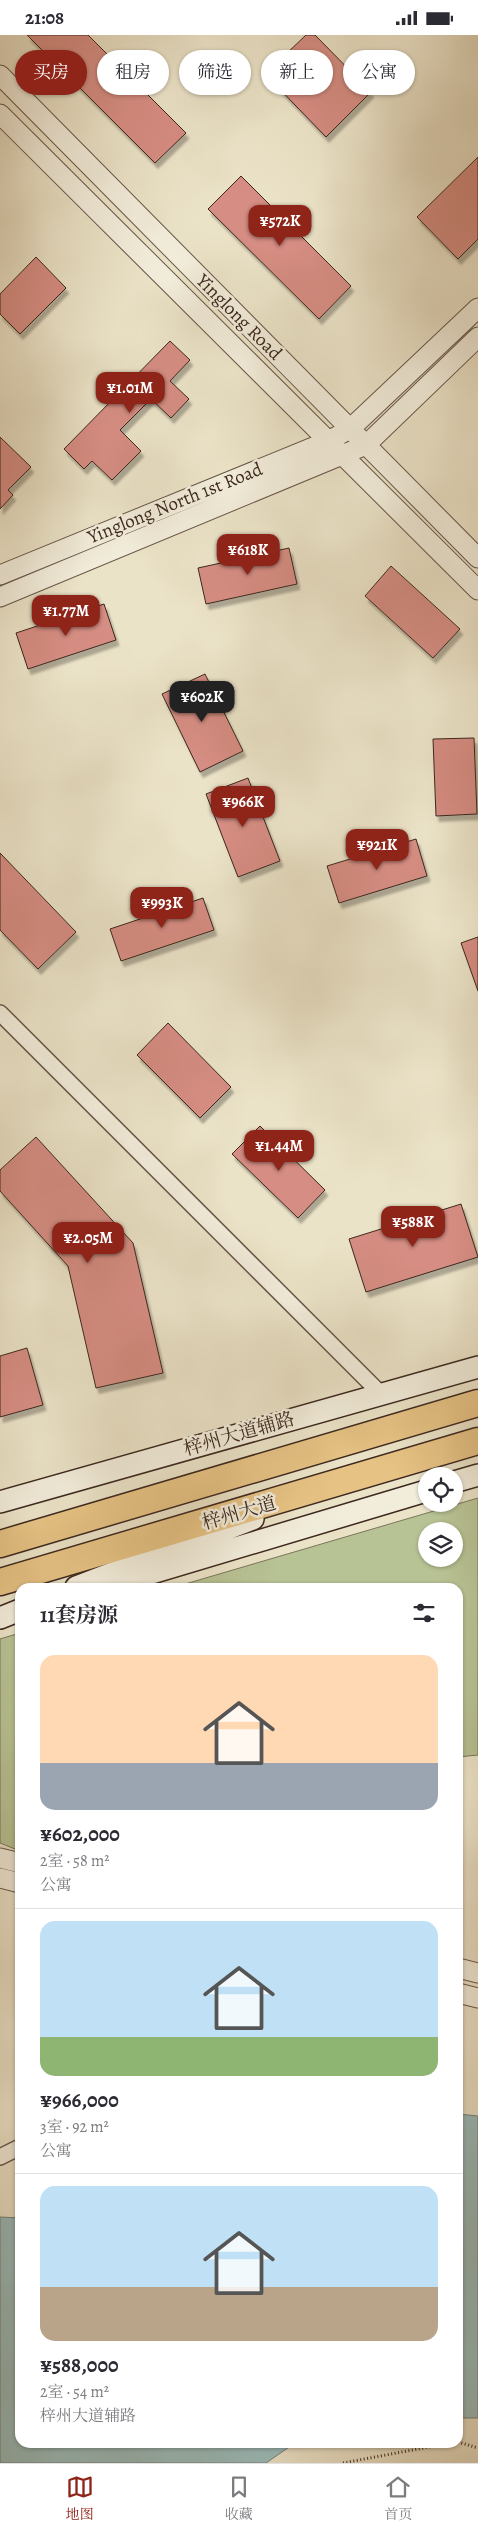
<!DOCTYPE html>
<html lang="zh">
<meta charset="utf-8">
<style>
:root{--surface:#fff;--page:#f2f2f3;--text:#2b2b33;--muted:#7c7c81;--line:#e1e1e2;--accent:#8f2418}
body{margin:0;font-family:Alegreya,"Noto Serif SC",serif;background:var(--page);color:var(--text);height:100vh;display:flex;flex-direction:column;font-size:19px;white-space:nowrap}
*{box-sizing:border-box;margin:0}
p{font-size:16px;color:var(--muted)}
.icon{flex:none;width:28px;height:28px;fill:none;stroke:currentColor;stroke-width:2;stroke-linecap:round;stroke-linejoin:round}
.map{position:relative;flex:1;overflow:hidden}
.drawer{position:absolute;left:15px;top:1548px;width:448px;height:865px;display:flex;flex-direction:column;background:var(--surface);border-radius:15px;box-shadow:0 1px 4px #0004}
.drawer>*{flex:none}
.top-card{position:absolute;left:15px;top:15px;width:449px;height:45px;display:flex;gap:10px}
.fabs{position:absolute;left:418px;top:1432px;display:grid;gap:10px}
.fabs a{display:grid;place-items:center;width:45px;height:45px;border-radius:50%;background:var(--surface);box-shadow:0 1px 4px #0004;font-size:25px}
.price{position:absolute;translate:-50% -42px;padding:0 11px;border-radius:10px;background:var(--accent);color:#fff;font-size:16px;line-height:32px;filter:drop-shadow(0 1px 2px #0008)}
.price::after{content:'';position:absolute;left:50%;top:30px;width:15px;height:11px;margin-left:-8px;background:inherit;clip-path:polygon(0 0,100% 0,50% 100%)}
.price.current{background:#222;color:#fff}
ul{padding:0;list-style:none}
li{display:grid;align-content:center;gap:10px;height:265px;padding:0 25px}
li+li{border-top:1px solid var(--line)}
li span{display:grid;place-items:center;height:155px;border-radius:15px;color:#555}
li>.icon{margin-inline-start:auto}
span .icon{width:90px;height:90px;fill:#fffc;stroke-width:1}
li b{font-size:21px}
h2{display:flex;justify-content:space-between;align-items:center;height:60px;padding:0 25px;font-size:21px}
.pill{padding:0 18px;border-radius:22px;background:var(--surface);box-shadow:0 1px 4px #0004;font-size:18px;line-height:45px}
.pill.current{background:var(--accent);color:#fff}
.status{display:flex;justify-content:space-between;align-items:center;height:35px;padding:0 25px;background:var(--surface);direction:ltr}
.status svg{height:14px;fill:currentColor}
.dock{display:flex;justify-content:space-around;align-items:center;height:70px;border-top:1px solid var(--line);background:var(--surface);font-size:14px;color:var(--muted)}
.dock a{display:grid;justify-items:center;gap:2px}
.dock .current{color:var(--accent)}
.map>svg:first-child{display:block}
.green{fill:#b8c395;stroke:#7a765a;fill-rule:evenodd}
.water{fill:#9abdbd;stroke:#74817e}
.building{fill:#d68d83;stroke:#3c281f;filter:url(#shadow)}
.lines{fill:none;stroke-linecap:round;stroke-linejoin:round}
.minor-casing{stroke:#685749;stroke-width:18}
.tertiary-casing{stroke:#685749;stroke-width:21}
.secondary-casing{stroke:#3c281f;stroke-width:24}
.trunk-casing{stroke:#3c281f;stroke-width:29}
.path{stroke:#3c281f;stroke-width:3;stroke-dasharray:1 2.5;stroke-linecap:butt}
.minor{stroke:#f2eddb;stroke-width:15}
.tertiary{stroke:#f2eddb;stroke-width:19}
.secondary{stroke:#f2eddb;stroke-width:21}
.trunk{stroke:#e6c284;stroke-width:26}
.labels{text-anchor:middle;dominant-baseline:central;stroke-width:5;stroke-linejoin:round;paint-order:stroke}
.street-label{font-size:19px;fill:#3c281f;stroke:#f2eddb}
</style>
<div class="status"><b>21:08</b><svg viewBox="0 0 49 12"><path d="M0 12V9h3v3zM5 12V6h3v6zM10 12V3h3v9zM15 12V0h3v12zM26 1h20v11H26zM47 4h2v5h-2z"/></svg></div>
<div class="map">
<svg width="478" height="2428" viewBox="0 0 478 2428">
<defs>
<filter id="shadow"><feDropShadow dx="3" dy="5.5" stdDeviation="1" flood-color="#0004"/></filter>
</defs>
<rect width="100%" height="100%" fill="#ebe3c8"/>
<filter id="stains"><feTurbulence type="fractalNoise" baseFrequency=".004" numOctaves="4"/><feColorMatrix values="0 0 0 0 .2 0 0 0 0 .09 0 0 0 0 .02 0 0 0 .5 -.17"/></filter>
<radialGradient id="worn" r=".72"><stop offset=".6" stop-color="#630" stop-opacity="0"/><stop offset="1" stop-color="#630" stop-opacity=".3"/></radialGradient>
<!-- green -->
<path class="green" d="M478,1463V1720L458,1722V1552H175ZM426,1496H454V1524H426Z
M20,1598V1816L0,1808V1604Z"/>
<!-- water -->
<path class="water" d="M458,2079L478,2081V2383H458Z
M0,2182L20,2183V2408H295L266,2428H0Z"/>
<!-- building -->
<path class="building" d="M27,0H88L186,98L155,128Z
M306,0H315L371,57L326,102L265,39Z
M478,122V204L458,224L417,182Z
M241,141L351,251L319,284L208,174Z
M36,222L66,253L20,299L0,279V259Z
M170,306L190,325L170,346L189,364L171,383L151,364L120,395L141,416L112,445L92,426L84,434L64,414Z
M0,402L31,432L8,455L13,460L0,474Z
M289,513L297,549L206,569L198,533Z
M391,531L460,594L433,623L365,561Z
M104,569L116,605L28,634L16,598Z
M205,639L243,716L200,737L162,659Z
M474,703L477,779L436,781L433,704Z
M248,743L280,826L238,842L206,759Z
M416,804L427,841L339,868L327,831Z
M0,818L76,897L38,934L0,895Z
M203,863L214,895L121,926L110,894Z
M478,902V956L461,908Z
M168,988L231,1052L200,1083L137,1020Z
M260,1091L325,1155L298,1183L232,1119Z
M36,1102L133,1208L163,1338L96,1353L68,1231L0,1156V1135Z
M461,1169L478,1222L366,1257L349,1204Z
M27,1313L43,1370L0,1382V1321Z"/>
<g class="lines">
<defs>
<path id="minor" d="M0,978L381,1359
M0,2122L20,2112"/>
<path id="tertiary" d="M0,40L478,523
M0,79L478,555
M0,540L328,406L350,394L478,273
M0,562L366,410L478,302
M0,1823L20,1828
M0,1843L20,1848
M458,1933L478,1938
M458,1958L478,1963"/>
<path id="secondary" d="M454,1447L478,1440
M0,1467L478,1332
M76,1552L253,1484
M105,1552L426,1456
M0,1583L20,1575"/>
<path id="trunk" d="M0,1509L478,1368
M0,1547L478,1406"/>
</defs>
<!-- minor casing -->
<use href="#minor" class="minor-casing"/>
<!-- tertiary casing -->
<use href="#tertiary" class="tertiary-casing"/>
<!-- secondary casing -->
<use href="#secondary" class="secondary-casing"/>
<!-- trunk casing -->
<use href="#trunk" class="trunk-casing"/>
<!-- path -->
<path class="path" d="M458,2407L478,2413
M343,2428L450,2408"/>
<!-- minor -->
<use href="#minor" class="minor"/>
<!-- tertiary -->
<use href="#tertiary" class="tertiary"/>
<!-- secondary -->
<use href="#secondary" class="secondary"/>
<!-- trunk -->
<use href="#trunk" class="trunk"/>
</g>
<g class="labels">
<!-- street labels -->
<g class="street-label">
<text transform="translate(239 282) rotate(45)">Yinglong Road</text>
<text transform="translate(175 468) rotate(-22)">Yinglong North 1st Road</text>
<text transform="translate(239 1399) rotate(-16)">梓州大道辅路</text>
<text transform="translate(239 1478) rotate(-16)">梓州大道</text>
</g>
</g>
<rect width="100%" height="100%" filter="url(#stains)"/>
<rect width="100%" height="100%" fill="url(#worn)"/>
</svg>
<div class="fabs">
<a><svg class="icon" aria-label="locate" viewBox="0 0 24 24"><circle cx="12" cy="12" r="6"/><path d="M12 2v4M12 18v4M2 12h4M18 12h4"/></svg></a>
<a><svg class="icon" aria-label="layers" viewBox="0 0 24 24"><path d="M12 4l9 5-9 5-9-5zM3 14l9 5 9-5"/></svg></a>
</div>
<b class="price" style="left:280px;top:212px">¥572K</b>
<b class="price" style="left:130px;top:379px">¥1.01M</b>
<b class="price" style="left:248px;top:541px">¥618K</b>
<b class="price" style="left:66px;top:602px">¥1.77M</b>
<b class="price current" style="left:202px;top:688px">¥602K</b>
<b class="price" style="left:243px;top:793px">¥966K</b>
<b class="price" style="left:377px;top:836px">¥921K</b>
<b class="price" style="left:162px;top:894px">¥993K</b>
<b class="price" style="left:279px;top:1137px">¥1.44M</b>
<b class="price" style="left:413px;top:1213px">¥588K</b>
<b class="price" style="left:88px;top:1229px">¥2.05M</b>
<div class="top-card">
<a class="pill current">买房</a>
<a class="pill">租房</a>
<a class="pill">筛选</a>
<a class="pill">新上</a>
<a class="pill">公寓</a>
</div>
<section class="drawer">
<h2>11套房源<svg class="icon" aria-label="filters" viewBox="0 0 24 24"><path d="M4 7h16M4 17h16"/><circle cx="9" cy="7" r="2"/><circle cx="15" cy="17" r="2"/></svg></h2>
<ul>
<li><span style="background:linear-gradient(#ffd9b3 70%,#9aa5b1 0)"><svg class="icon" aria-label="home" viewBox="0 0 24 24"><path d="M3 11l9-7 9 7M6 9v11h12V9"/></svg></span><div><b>¥602,000</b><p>2室 · 58 m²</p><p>公寓</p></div></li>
<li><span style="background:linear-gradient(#bfe0f5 75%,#8fb573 0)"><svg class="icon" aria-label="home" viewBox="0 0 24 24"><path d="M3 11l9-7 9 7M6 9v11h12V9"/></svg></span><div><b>¥966,000</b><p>3室 · 92 m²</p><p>公寓</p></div></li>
<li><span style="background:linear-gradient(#bfe0f5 65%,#b9a48a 0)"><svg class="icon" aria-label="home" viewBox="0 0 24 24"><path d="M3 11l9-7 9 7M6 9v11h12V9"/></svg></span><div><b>¥588,000</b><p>2室 · 54 m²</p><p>梓州大道辅路</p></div></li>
</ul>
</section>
</div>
<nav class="dock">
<a class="current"><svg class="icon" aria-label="map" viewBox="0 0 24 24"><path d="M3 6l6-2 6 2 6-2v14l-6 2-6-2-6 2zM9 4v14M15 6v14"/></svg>地图</a>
<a><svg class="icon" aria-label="saved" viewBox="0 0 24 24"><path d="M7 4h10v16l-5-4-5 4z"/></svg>收藏</a>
<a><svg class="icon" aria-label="home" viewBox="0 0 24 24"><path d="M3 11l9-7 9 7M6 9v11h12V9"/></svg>首页</a>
</nav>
